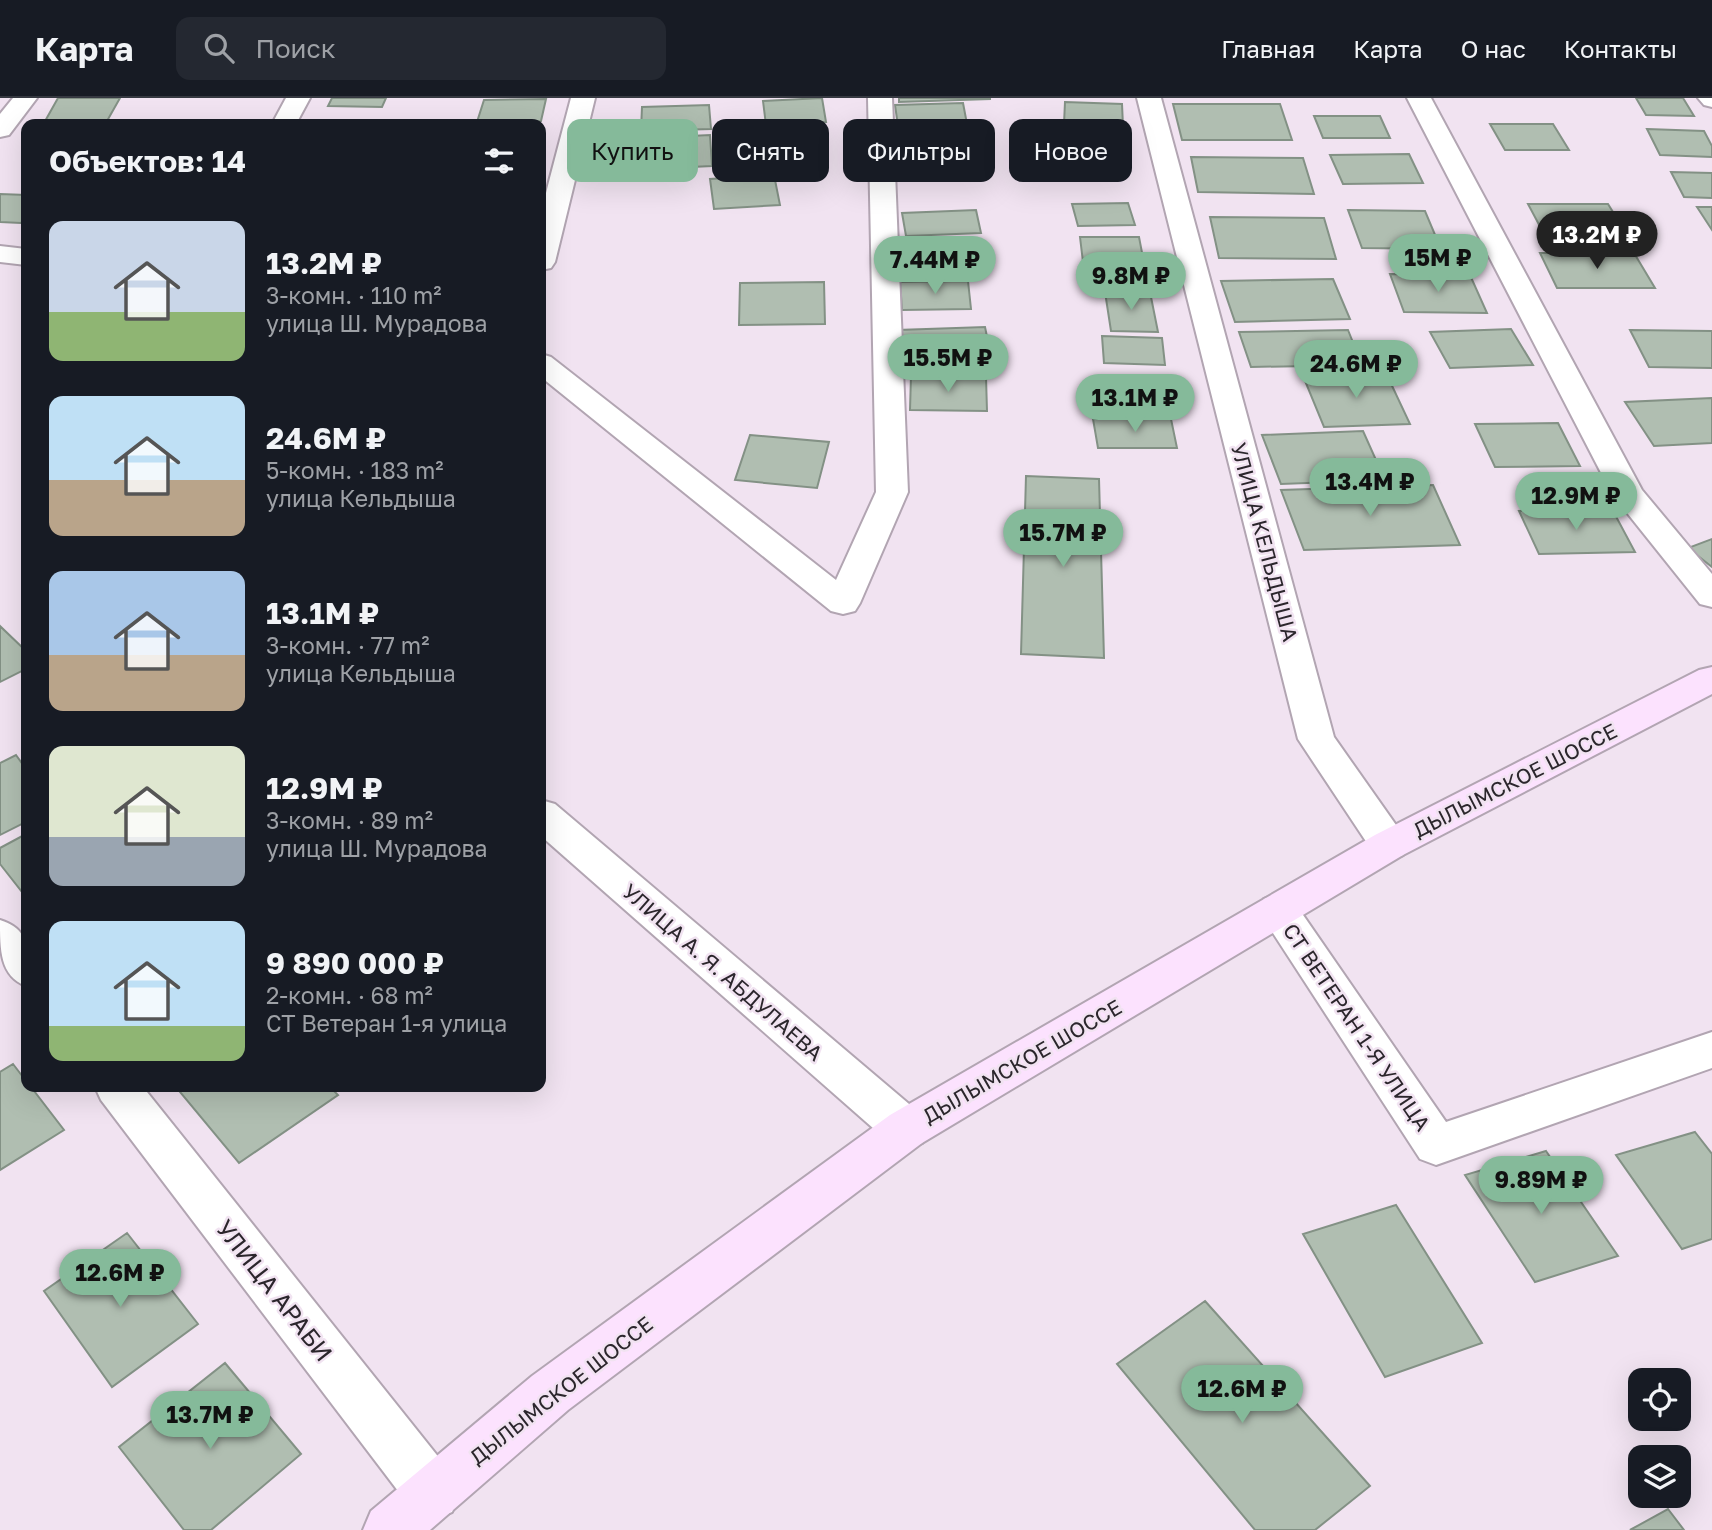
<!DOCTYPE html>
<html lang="ru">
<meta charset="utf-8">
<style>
:root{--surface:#171b24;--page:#242831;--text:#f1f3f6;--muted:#9ea1a6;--line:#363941;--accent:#85ba9a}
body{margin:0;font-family:"Golos Text",sans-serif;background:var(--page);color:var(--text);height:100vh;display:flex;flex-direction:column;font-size:26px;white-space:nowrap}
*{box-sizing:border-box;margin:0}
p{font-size:23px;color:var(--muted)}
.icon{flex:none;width:38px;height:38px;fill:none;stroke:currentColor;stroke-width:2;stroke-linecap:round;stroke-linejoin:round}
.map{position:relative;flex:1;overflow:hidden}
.details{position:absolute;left:21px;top:21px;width:525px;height:973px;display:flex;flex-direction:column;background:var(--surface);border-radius:14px;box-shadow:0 7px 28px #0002}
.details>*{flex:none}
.top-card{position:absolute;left:567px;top:21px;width:665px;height:63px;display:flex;gap:14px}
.tools{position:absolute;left:1628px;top:1270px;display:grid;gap:14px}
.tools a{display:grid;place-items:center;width:63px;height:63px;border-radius:14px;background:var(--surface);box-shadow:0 7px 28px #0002;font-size:35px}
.price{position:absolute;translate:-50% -60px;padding:0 16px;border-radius:24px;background:var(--accent);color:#111;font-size:23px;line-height:46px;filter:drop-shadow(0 2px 4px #0008)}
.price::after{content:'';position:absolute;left:50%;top:42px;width:21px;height:16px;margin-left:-10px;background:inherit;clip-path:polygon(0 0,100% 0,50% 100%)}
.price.active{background:#222;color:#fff}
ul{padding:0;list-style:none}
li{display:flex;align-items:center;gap:21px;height:175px;padding:0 28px}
li span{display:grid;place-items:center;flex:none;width:196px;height:140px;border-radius:14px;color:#555}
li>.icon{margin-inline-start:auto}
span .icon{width:84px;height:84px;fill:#fffc;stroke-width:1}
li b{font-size:30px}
h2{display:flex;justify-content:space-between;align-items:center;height:84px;padding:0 28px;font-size:30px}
.pill{padding:0 24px;border-radius:14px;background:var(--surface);box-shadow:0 7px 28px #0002;font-size:24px;line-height:63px}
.pill.active{background:var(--accent);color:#111}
header{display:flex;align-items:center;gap:42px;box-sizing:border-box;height:98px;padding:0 35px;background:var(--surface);border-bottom:2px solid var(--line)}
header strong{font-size:33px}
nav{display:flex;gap:38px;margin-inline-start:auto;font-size:24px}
.search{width:490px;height:63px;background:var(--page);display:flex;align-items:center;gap:18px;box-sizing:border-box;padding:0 24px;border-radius:14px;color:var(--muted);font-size:26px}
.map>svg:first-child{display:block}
.building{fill:#b0beb1;stroke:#839185;stroke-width:2}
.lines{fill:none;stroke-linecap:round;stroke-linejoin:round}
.minor-casing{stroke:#b2a5b2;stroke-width:4}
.secondary-casing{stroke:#b2a5b2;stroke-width:4}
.minor{fill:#fff;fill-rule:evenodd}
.secondary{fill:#fce2fe;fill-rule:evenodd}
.labels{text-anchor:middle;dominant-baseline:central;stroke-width:5;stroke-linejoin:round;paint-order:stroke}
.street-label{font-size:21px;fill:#2b262c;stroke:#f1e3f1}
.near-street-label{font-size:24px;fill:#2b262c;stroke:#f1e3f1}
</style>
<header>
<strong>Карта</strong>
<div class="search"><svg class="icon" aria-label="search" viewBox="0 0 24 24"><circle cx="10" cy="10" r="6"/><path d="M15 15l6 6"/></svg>Поиск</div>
<nav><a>Главная</a><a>Карта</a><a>О нас</a><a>Контакты</a></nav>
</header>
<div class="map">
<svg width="1712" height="1432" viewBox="0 0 1712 1432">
<rect width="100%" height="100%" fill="#f1e3f1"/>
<!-- building -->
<path class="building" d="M58,0H120L107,23L44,25Z
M332,0H386L382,9L328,8Z
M822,0L826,24L766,27L763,3Z
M899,0H990V1L899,4Z
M1636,0H1683L1694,18L1646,17Z
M546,1L541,23L477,24L484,2Z
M1065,4L1122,6L1123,28L1064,26Z
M963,5L967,26L898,28L895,7Z
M1173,6H1280L1292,42H1182Z
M709,7L711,31L641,33L642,9Z
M1314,18H1380L1390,40H1323Z
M1490,26H1553L1569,52H1505Z
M1647,31L1704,33L1712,48V59L1660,57Z
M710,37L712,68L626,72L627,41Z
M1057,39H1115L1121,63H1062Z
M1409,56L1423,85L1343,86L1330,57Z
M1191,59L1303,60L1314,96L1198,94Z
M1671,74L1712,75V100L1684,99Z
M774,77L780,107L714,111L710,81Z
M0,96L26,97V118L21,125L0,124Z
M1128,105L1135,127L1078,128L1072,106Z
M1528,106H1608L1626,135L1544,136Z
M1697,109H1712V132Z
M976,112L981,135L906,138L902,115Z
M1348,112L1425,113L1441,151L1362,150Z
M1210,119L1324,120L1336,161L1219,160Z
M1080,139H1139L1144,165L1083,164Z
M1540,155H1634L1655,190H1557Z
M1390,176L1470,177L1487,215L1404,214Z
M1333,181L1350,221L1235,224L1221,183Z
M968,183L971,211L902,212L900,184Z
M824,184L825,226L739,227L740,185Z
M1105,194H1150L1158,234L1111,233Z
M985,229L992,263L903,266L898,232Z
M1511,231L1533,267L1450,270L1430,234Z
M1348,232L1362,267L1251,269L1239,234Z
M1630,232L1712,233V270L1649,269Z
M1102,238L1162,240L1165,267L1104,265Z
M1386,275L1410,326L1324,329L1303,278Z
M911,278L986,279L987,313L910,312Z
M1100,278L1165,279L1170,309L1103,308Z
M1712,300V345L1654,348L1625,304Z
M1093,321H1171L1177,350H1098Z
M1558,325L1580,368L1495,369L1475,326Z
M1363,333L1385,382L1281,386L1262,337Z
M750,337L829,344L817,390L735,382Z
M1026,378L1099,381L1104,560L1021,556Z
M1433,387L1460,447L1304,452L1281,392Z
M1612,411L1635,454L1539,456L1519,413Z
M1712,441V469L1688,450Z
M0,528L26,553V571L0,584Z
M16,657L26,671V724L0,737V665Z
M26,736V799L0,766V750Z
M13,966L26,983V989H31L64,1032L0,1072V974Z
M187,989H330L338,997L239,1065L180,994Z
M1695,1034L1712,1056V1141L1682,1151L1616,1057Z
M1546,1053L1618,1158L1535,1184L1465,1077Z
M1396,1107L1482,1245L1385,1279L1303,1136Z
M127,1135L198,1226L112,1289L44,1193Z
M1205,1203L1370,1388L1315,1432H1255L1117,1266Z
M225,1265L301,1356L211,1432H184L119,1349Z
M1668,1411L1684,1432H1630Z"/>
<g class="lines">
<defs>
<path id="minor" d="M13,0H37L9,37L0,39V16Z
M286,0H310L296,26H272Z
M571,0H595L555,164L551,170L541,172V114Z
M868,0H892L908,394L860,505L855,513L843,516L831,513L541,279V256L551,259L836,482L876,394Z
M1137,0H1161L1334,639L1403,737L1409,747L1403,757L1389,762L1375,757L1298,641Z
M1407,0H1431L1642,392L1712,476V509L1700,506L1612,396Z
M1698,0H1712V9L1704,7Z
M0,148L26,151V167L0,164Z
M541,702L555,706L922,1017L929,1031L922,1045L906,1050L890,1045L541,738Z
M1278,796L1292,801L1446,1024L1712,934V970L1436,1067L1420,1061L1258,812L1264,801Z
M0,822C35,833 26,858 26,888C0,878 0,852 0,822Z
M95,989H143L452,1376L459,1395L452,1414L433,1421L414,1414L101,1002Z"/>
<path id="secondary" d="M1712,569V596L1403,757L922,1045L568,1312L430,1432H363L371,1413L532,1278L890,1017L1375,737L1699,572Z"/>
</defs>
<!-- minor casing -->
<use href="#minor" class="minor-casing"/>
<!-- secondary casing -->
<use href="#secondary" class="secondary-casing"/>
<!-- minor -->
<use href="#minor" class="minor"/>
<!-- secondary -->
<use href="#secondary" class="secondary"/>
</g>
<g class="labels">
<!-- street labels -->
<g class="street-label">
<text transform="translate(1265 444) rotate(75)">УЛИЦА КЕЛЬДЫША</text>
<text transform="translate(1515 682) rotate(-27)">ДЫЛЫМСКОЕ ШОССЕ</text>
<text transform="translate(723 874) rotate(41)">УЛИЦА А. Я. АБДУЛАЕВА</text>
<text transform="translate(1357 929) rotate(56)">СТ ВЕТЕРАН 1-Я УЛИЦА</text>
<text transform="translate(1022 963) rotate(-30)">ДЫЛЫМСКОЕ ШОССЕ</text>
<text transform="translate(561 1292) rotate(-38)">ДЫЛЫМСКОЕ ШОССЕ</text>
</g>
<!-- near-street labels -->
<g class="near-street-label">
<text transform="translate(275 1192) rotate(52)">УЛИЦА АРАБИ</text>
</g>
</g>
</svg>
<div class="tools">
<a><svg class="icon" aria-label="locate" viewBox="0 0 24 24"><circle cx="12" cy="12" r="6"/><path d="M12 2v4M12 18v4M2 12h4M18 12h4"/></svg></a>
<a><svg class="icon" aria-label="layers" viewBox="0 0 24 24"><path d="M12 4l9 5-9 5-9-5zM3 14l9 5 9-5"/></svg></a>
</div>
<b class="price active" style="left:1597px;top:173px">13.2M ₽</b>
<b class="price" style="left:1438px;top:196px">15M ₽</b>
<b class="price" style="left:935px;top:198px">7.44M ₽</b>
<b class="price" style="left:1131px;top:214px">9.8M ₽</b>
<b class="price" style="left:948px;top:296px">15.5M ₽</b>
<b class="price" style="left:1356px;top:302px">24.6M ₽</b>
<b class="price" style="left:1135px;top:336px">13.1M ₽</b>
<b class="price" style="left:1370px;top:420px">13.4M ₽</b>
<b class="price" style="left:1576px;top:434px">12.9M ₽</b>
<b class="price" style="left:1063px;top:471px">15.7M ₽</b>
<b class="price" style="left:1541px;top:1118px">9.89M ₽</b>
<b class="price" style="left:120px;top:1211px">12.6M ₽</b>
<b class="price" style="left:1242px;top:1327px">12.6M ₽</b>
<b class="price" style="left:210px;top:1353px">13.7M ₽</b>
<div class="top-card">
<a class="pill active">Купить</a>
<a class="pill">Снять</a>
<a class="pill">Фильтры</a>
<a class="pill">Новое</a>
</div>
<section class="details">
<h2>Объектов: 14<svg class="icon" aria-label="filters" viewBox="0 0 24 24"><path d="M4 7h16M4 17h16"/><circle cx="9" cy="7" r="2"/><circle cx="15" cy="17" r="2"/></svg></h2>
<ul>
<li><span style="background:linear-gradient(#c9d6e8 65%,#8fb573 0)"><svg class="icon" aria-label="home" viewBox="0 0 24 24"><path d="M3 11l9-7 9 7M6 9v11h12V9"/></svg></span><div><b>13.2M ₽</b><p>3-комн. · 110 m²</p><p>улица Ш. Мурадова</p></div></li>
<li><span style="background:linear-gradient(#bfe0f5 60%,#b9a48a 0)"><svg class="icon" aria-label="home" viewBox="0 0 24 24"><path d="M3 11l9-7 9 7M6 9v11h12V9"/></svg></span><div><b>24.6M ₽</b><p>5-комн. · 183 m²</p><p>улица Кельдыша</p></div></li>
<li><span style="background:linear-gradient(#a9c7e8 60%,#b9a48a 0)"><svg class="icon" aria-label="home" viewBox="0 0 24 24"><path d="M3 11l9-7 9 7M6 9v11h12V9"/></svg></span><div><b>13.1M ₽</b><p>3-комн. · 77 m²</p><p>улица Кельдыша</p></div></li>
<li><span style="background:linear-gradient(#dfe7d0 65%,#9aa5b1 0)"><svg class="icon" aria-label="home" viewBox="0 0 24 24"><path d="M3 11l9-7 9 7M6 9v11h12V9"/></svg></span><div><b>12.9M ₽</b><p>3-комн. · 89 m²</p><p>улица Ш. Мурадова</p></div></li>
<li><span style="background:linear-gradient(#bfe0f5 75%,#8fb573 0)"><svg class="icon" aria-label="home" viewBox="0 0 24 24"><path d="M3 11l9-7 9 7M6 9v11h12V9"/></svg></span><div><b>9 890 000 ₽</b><p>2-комн. · 68 m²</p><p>СТ Ветеран 1-я улица</p></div></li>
</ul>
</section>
</div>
